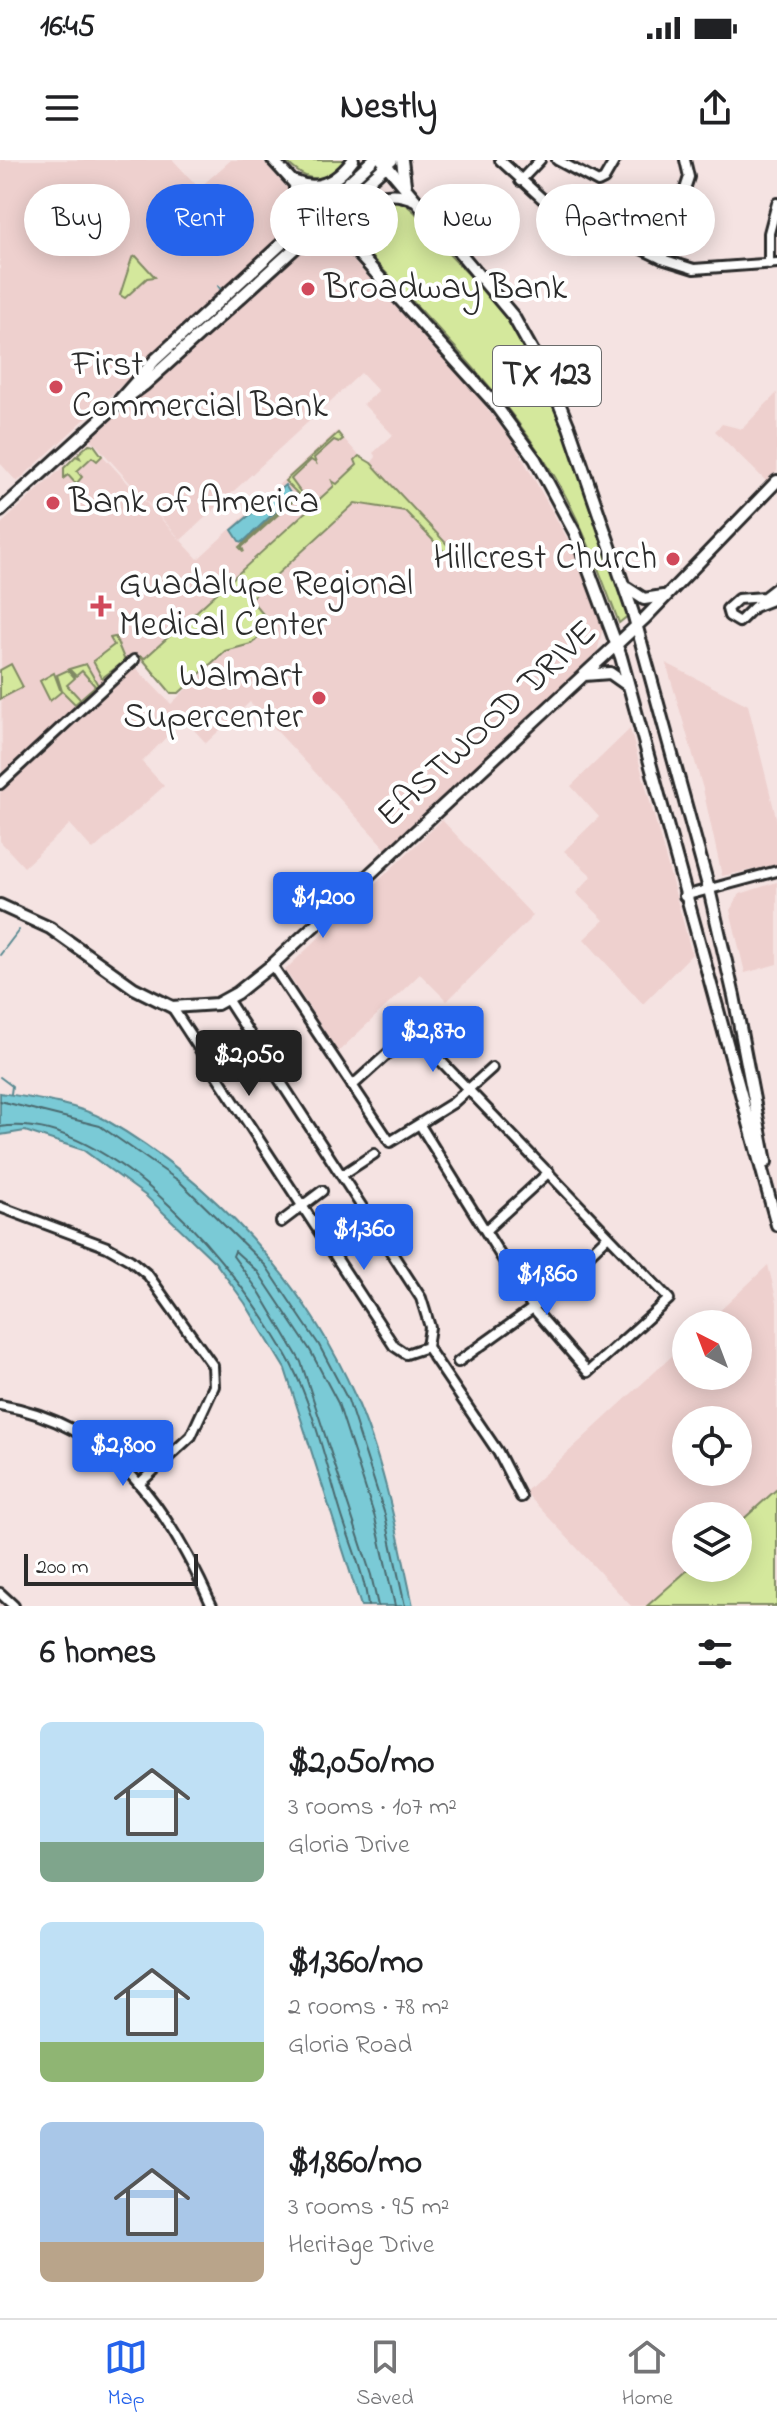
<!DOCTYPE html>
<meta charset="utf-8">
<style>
:root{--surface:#fff;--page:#f6f6f6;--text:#202124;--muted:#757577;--line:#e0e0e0;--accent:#2563eb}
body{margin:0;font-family:"Indie Flower",sans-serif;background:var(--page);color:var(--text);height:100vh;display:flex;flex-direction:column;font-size:30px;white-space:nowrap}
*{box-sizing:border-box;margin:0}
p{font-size:26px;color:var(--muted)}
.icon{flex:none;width:44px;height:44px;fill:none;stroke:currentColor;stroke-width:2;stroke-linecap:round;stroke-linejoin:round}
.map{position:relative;height:1446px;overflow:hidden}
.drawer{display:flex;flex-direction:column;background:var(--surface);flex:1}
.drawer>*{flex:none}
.hud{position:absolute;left:24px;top:24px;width:730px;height:72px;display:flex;gap:16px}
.needle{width:52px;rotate:318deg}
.buttons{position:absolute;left:672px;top:1150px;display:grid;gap:16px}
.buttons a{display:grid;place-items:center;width:80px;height:80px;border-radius:50%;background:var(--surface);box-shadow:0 4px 20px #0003;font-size:40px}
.scale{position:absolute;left:24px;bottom:20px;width:174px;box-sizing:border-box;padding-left:8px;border:4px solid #2b2b2b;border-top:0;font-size:22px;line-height:28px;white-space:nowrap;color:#2b2b2b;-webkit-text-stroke:6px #fff;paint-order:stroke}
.price{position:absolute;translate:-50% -68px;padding:0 18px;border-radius:8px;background:var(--accent);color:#fff;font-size:26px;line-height:52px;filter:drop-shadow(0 2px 4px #0008)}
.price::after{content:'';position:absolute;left:50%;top:48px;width:24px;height:18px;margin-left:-12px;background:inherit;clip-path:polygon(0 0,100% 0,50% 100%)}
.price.on{background:#222;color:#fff}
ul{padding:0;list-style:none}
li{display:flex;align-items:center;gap:24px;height:200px;padding:0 40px}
li span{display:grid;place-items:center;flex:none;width:224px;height:160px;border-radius:12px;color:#555}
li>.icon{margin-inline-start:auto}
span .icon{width:96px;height:96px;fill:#fffc;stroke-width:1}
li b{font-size:34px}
h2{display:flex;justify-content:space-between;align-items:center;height:96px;padding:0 40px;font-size:34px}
.pill{padding:0 28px;border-radius:36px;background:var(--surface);box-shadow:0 4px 20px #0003;font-size:28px;line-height:72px}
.pill.on{background:var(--accent);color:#fff}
.status{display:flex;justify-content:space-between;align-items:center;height:56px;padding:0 40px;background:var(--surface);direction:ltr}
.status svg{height:22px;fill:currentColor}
header{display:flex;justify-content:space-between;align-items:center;height:104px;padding:0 40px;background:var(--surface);font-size:36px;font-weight:800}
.tab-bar{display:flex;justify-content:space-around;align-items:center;height:112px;border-top:2px solid var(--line);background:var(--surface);font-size:22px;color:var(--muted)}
.tab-bar a{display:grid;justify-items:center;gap:4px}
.tab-bar .on{color:var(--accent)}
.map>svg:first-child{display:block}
.built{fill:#eed0ce;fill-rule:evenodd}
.green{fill:#d4e89c;stroke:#808a64;stroke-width:2}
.water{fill:#7acad6;stroke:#5a8a92;stroke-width:2}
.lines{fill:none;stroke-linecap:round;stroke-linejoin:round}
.shore{stroke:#4b6b6f;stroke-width:2}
.stream{stroke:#5a8a92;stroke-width:2}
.minor-casing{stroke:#2b2b2b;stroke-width:14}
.major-casing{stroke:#2b2b2b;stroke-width:16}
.minor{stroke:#fff;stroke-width:8}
.major{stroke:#fff;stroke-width:10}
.poi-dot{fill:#d1495b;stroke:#fff;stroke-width:3}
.labels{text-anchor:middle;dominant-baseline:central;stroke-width:8;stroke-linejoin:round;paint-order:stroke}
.shield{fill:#fff;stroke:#6b6b6b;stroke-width:2}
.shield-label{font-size:34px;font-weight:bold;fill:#2b2b2b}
.poi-label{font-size:36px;fill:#2b2b2b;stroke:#fff;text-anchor:start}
.street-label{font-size:36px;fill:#2b2b2b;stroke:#fff}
</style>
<div class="status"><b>16:45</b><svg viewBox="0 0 49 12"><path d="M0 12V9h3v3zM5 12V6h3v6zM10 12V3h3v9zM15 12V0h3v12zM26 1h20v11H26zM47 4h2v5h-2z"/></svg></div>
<header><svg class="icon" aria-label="menu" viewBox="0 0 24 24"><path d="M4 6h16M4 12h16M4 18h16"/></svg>Nestly<svg class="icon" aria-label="share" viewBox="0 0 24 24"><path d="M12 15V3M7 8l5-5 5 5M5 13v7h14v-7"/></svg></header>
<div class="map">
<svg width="777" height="1446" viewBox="0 0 777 1446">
<rect width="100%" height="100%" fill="#f5e3e2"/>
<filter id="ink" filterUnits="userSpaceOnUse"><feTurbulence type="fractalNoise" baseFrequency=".0125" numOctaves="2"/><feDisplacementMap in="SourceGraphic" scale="16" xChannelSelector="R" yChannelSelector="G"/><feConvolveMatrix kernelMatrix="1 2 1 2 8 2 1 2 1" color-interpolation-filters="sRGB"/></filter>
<g filter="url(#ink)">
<!-- built -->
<path class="built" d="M0,0H173L199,28L231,0H262L297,39V63L17,322L0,303Z
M335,81L479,238L515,285L571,385L603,468L597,492L387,690L250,542L206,583L184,559L142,602L164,626L93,690L70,664L24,707L0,681V632L135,507L171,544L225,491L251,484L269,461L250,439L351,346L361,343L405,351L456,395L371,303L376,297L373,293L393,275L363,244L378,231L361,213L181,380L91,279L306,85Z
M777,233V311L767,322L715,271L722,264L742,269Z
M337,271L363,300L141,502L133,493L2,614L0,365L90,282L198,399Z
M666,503L748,545L777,661V705L722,716L703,629Z
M630,569L692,794L643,844L584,779L604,760L576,733L592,716L564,691L599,657L571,626Z
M442,660L533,756L447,841L420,814L338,892L285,810Z
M777,722V804L745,813L730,750L740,734Z
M768,1105L777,1142V1329L738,1364V1356H686V1408H690L647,1446H631L525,1332L686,1183V1216H738V1164H706ZM686,1260H738V1312H686Z"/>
<!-- green -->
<path class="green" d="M285,0H348C324,23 309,26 285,0Z
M390,38C416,43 429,73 446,91C470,117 495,138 515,167C570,248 597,362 629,455L619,463C600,413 582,363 555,317C503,231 429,160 361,86C350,62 367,44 390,38Z
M136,96L155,117L147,118L125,138L120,135L132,98Z
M338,273L343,279L339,282L334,280L314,298L316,303L311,300L291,319L304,337L300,335L242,387L244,392L239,387L298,334L285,321Z
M89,284L94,285L102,296L97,301L92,297L77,311L82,317L76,324L68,315L64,318V308L76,296L80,298L78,294Z
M359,296L371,303L456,394L460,391L459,398L452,400L405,351L355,343L250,439L269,461L270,468L251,484L225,491L179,533H171L140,496L145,498L174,472L172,467L176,470L182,464L180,460L185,462L311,347L309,342L314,344L334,326L332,321L337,324L357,305L355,300Z
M115,477L125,501L102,518L93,501L114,485L110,478Z
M11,504L23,527L0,539V510Z
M86,504L98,525L75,544L62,531L57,515L68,510L75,518L67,525L80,539L95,526L82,511L76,516L69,509Z
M54,513L61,532L50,541L40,521Z
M777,1329V1446H647L690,1408H738V1364Z"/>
<!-- water -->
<path class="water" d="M285,325L292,336L243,382L239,381L232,370Z
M0,933C32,938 77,944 106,960C213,1022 305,1122 355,1236C384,1301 398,1376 413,1446H361L285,1209L245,1143L215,1102L146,1036L83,990L25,971L0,975Z"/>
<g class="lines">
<!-- shore -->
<path class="shore" d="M0,941L100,966L179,1021L266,1106L319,1185L348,1240L385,1355L405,1446
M0,967C112,950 244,1115 291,1204C314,1249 326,1304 341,1353C350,1383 365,1415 368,1446
M378,1446L371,1415L301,1202L260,1133L233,1096L235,1091L258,1112L310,1190L338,1243L375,1358L395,1446"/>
<!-- stream -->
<path class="stream" d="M280,75L282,77
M218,126L221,130
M0,795L19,770
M0,917L12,926L11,934"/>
<defs>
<path id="minor" d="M500,0L548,44L662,99L694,109L777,103
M557,0L598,22L604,19L615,0
M520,21L540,0
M662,99L689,17L685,0
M769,104V73L777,43
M777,427L764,437L738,439L727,449L729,456L739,462L754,447L777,438
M0,624L134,500
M684,736L777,711
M272,805L390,982L453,943L492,908
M227,839L421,1138L430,1167L427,1187
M172,847L394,1186L406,1194L427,1187
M352,926L405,878L417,876L669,1139L588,1212L533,1148L420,965
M342,1015L374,994
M0,1047L107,1087L130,1100L148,1115L213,1206L214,1226L191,1276L140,1323
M281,1062L322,1031
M487,1069L549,1012
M427,1187L498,1292L521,1337
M458,1202L533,1148L608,1076
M0,1245C113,1264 168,1348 212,1446
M0,1433L14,1446"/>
<path id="major" d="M273,0L493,242L535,299L575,373L621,497L777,1065
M382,0L513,156L551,224L569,267L633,453L709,729L734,836L766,1002
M402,0L405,24
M296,22C320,33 339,19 353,0
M295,28L302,49L297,67
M308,79L326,73L342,78
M356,89L351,78V64C364,36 389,28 415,40
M117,243L155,200L373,0
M0,351L113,248L144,225L392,0
M627,428L644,439L663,436
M584,515L610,513L627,525
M0,745L50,768L134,828L172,847L217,844L237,833L272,805L645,458L777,321"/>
</defs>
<!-- minor casing -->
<use href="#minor" class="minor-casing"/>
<!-- major casing -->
<use href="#major" class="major-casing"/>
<!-- minor -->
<use href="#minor" class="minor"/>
<!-- major -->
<use href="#major" class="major"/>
</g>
</g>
<!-- markers -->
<g class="poi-dot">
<circle cx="308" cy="129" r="8"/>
<circle cx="56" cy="227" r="8"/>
<circle cx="53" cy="343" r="8"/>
<circle cx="673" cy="399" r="8"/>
<path d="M97 434h8v8h8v8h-8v8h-8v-8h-8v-8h8z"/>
<circle cx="319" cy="538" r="8"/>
</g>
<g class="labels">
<!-- shield labels -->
<rect class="shield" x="493" y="186" width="108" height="60" rx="6"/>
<g class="shield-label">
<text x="547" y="216">TX 123</text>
</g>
<!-- poi labels -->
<g class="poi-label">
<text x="324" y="129">Broadway Bank</text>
<text x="72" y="206">First<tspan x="72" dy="41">Commercial Bank</tspan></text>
<text x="69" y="343">Bank of America</text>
<text x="657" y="399" text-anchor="end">Hillcrest Church</text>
<text x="119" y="425">Guadalupe Regional<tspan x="119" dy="41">Medical Center</tspan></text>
<text x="303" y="517" text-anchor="end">Walmart<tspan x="303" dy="41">Supercenter</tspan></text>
</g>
<!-- street labels -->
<g class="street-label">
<text transform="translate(488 565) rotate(-43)">EASTWOOD DRIVE</text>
</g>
</g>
</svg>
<div class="buttons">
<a><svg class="needle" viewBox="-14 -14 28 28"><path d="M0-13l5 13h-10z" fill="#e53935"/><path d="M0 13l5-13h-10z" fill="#757577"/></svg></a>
<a><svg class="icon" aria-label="locate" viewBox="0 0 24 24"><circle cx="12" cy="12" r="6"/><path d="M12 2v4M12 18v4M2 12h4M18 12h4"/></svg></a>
<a><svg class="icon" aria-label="layers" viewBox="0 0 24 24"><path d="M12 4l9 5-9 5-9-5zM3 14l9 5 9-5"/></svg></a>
</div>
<div class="scale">200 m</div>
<b class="price" style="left:323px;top:780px">$1,200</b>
<b class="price" style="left:433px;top:914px">$2,870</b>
<b class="price on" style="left:249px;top:938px">$2,050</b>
<b class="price" style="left:364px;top:1112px">$1,360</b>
<b class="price" style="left:547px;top:1157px">$1,860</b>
<b class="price" style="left:123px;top:1328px">$2,800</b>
<div class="hud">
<a class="pill">Buy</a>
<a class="pill on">Rent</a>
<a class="pill">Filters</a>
<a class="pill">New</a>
<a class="pill">Apartment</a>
</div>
</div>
<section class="drawer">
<h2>6 homes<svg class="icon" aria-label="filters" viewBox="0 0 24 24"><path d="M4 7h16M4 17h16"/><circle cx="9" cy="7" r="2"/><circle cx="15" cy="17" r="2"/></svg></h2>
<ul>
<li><span style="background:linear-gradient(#bfe0f5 75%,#7fa58c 0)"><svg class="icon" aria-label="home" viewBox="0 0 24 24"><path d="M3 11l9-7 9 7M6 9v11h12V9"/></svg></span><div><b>$2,050/mo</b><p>3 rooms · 107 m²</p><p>Gloria Drive</p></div></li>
<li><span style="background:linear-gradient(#bfe0f5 75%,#8fb573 0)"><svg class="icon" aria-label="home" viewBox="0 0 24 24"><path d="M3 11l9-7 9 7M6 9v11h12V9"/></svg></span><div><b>$1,360/mo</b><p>2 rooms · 78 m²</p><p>Gloria Road</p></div></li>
<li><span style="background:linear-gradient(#a9c7e8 75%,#b9a48a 0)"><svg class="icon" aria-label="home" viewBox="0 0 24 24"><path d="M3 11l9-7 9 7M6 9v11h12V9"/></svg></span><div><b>$1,860/mo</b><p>3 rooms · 95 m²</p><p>Heritage Drive</p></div></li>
</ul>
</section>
<nav class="tab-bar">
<a class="on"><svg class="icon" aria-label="map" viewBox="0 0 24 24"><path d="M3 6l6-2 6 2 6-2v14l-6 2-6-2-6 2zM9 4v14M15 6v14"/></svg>Map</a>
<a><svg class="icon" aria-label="saved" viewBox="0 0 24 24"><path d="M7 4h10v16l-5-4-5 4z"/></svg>Saved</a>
<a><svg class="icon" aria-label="home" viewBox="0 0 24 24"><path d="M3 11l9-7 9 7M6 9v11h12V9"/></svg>Home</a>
</nav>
